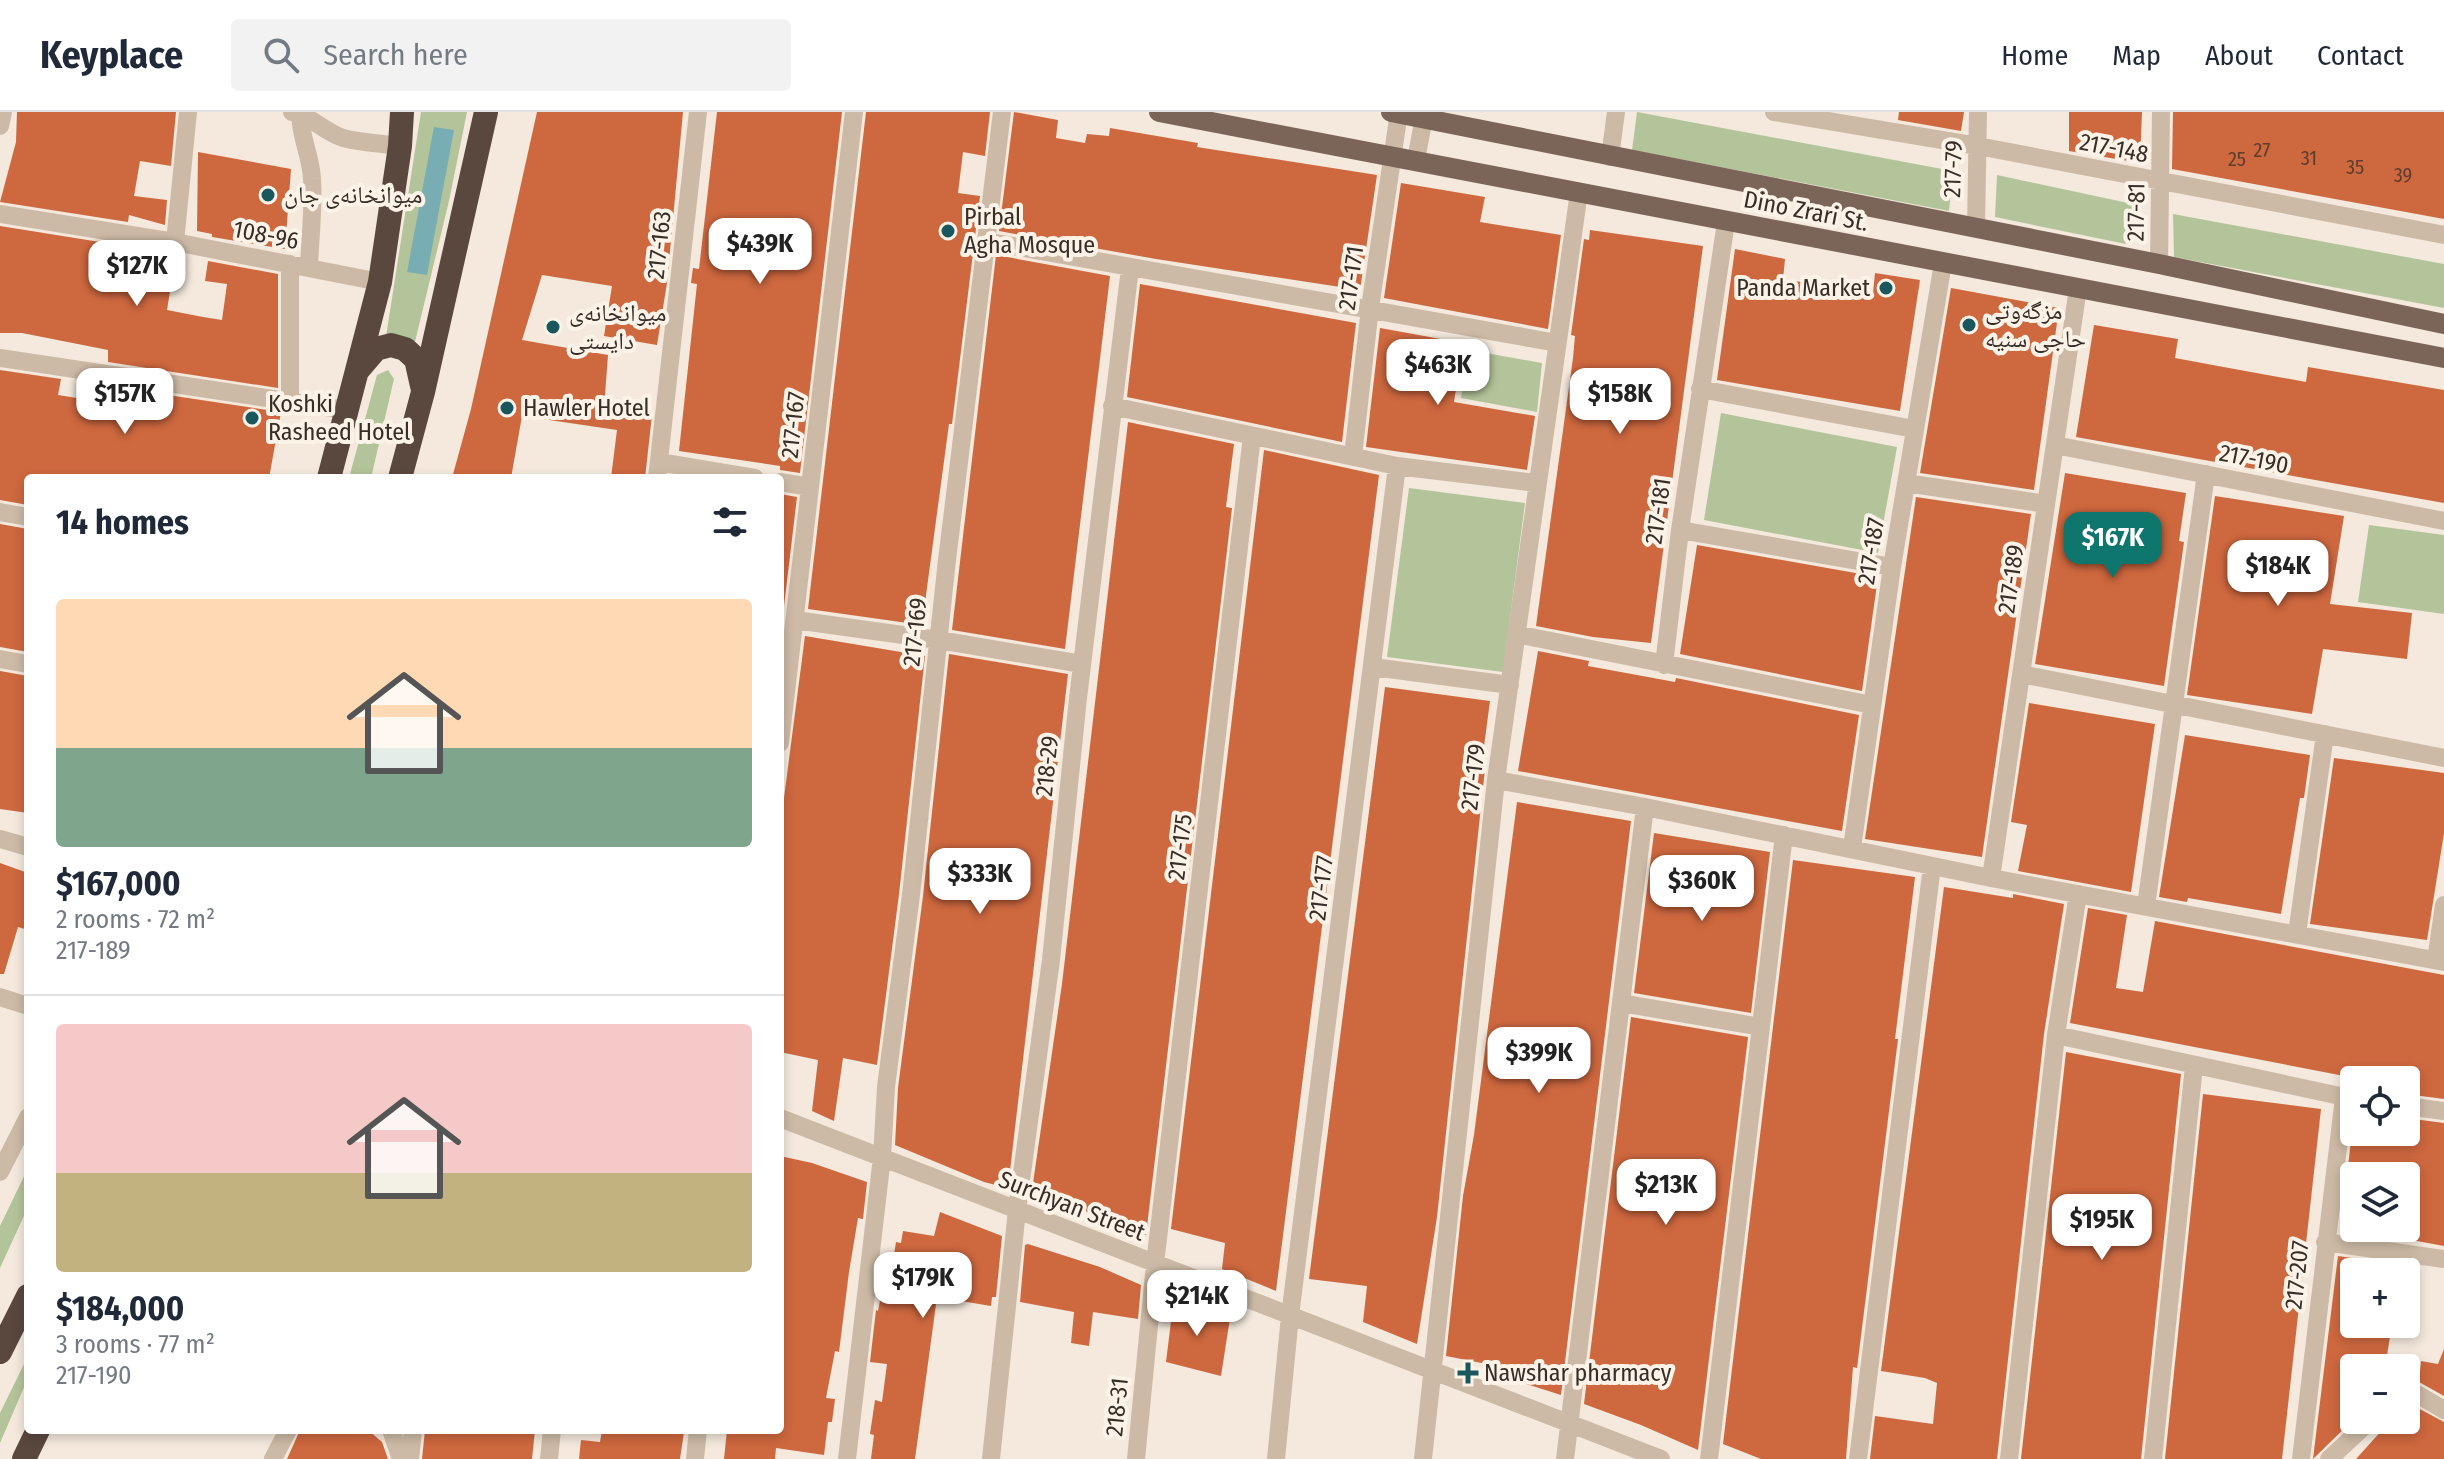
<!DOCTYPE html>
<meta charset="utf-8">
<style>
:root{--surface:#fff;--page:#f2f2f3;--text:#1f2937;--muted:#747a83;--line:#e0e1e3;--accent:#0f766e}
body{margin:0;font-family:"Fira Sans Condensed","Noto Naskh Arabic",sans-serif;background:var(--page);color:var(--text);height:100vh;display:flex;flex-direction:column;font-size:30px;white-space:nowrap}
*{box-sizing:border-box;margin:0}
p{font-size:26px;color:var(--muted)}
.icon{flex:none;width:44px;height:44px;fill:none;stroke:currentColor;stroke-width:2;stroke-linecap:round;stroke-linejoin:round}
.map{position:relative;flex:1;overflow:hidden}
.details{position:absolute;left:24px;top:362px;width:760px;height:960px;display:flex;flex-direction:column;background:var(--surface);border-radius:8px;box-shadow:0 4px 12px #0003}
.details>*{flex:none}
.buttons{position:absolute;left:2340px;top:954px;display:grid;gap:16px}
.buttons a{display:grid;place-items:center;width:80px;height:80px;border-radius:8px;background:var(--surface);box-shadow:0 4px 12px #0003;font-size:40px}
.price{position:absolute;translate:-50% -68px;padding:0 18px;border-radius:16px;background:#fff;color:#222;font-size:26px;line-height:52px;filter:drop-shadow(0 2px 4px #0008)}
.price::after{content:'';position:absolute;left:50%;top:48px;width:24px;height:18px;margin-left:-12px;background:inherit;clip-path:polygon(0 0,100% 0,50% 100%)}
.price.current{background:var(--accent);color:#fff}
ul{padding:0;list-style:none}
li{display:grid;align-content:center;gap:16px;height:424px;padding:0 32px}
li+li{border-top:2px solid var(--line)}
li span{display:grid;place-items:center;height:248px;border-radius:8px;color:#555}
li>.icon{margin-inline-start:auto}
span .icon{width:144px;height:144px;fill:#fffc;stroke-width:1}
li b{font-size:34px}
h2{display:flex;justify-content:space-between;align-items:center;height:96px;padding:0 32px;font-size:34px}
header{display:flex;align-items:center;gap:48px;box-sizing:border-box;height:112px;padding:0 40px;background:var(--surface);border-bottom:2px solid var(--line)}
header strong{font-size:38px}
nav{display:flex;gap:44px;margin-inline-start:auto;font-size:28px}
.search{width:560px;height:72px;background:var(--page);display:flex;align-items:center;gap:20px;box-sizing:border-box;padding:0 28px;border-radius:8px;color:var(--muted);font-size:30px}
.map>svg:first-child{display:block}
.green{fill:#b4c49a}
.water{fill:#78aeb3}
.building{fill:#ce683f;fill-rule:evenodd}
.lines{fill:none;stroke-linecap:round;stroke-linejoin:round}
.minor{stroke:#cdbaa6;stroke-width:18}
.major{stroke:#7b6558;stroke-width:20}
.highway{stroke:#5a483e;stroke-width:24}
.poi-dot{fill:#1a565d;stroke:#fbf3e8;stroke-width:3}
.labels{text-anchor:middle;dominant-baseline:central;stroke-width:8;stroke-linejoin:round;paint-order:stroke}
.number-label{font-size:20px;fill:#5e3c2e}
.street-label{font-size:24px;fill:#382e28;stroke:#fbf3e8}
.poi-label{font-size:24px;fill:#382e28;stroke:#fbf3e8;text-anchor:start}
</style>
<header>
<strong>Keyplace</strong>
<div class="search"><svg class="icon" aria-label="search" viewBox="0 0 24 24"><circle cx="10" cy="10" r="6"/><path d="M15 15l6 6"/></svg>Search here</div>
<nav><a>Home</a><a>Map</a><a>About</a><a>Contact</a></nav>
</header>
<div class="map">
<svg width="2444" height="1347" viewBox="0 0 2444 1347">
<rect width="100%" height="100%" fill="#f4e9dc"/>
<!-- green -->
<path class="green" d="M421,0H467L449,89L414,234L385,231Z
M1637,0L1953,59L1949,99L1632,38Z
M1997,63L2133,92L2126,132L1995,105Z
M2173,102L2444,152V196L2174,145Z
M1469,238L1542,251L1537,300L1461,286Z
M388,258L394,267L371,366H349L377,263Z
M1721,301L1897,335L1878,441L1704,408Z
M1409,376L1525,391L1503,560L1387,545Z
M2369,413L2444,423V502L2358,490Z
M28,1056V1095L0,1156V1114Z
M28,1244V1266L0,1331V1301Z"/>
<!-- water -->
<path class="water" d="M434,15L454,18L427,163L407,160Z"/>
<!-- building -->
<path class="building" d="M17,0H176L171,54L140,49L134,84L167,88L165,113L129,103L128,110L0,90L16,30Z
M537,0H683L667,171L657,233L604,224L612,174L542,163L522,228L608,243L604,296L652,303L645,366H611L617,318L522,304L511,366H452L471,297Z
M717,0H842L800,361L780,358V354L679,339L697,172L691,171L693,156L699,157Z
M866,0H990L985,44L963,40L958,81L980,84L952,312H949L922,513L808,497Z
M1014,0L1058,8L1056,26L1085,31L1087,22L1109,24L1110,16L1198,31L1197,35L1377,63L1360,178L1156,147L999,119Z
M1899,0H1964L1961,19L1898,8Z
M2069,0H2142L2140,51L2069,39Z
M2173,0H2444V107L2172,57Z
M198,40L291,57L285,137L212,125V122L197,119Z
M1401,71L1485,85L1480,110L1561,123L1548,217L1384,186Z
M0,114L125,134L124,139L175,148L167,198L203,205L222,208L227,172L205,169L208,149L278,162V276L108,250V238L22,221H0Z
M1590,118L1703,134L1651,531L1593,525L1536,514L1573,246L1575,224L1571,223L1584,127L1589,128Z
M1735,137L1785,147L1783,167L1873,182L1875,161L1920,168L1900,299L1717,268Z
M996,143L1110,164L1065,537L952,518Z
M1140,172L1356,211L1342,330L1127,285Z
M1951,176L2059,196L2034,378L1920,361Z
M2094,213L2178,227L2175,246L2218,254L2306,270L2308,255L2444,278V391L2076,325Z
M1380,216L1463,231L1454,290L1535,304L1527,358L1366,335Z
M0,258L61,267L58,283L108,291V274L281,300L269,366H28V393L0,388Z
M1128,310L1234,332L1226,395L1232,396L1146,1123L1032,1078L1062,872Z
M1264,338L1379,363L1276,1179L1222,1157L1225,1131L1171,1117Z
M2065,361L2186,381L2179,429L2184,430L2164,574L2035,552Z
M780,382L797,385L780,528Z
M2215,384L2344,404L2330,492L2412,501L2407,547L2323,537L2312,602L2187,583Z
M1916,385L2031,402L1982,745L1865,727Z
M0,412L28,417V540L0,535Z
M1697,433L1878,465L1862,579L1680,542Z
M805,524L925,544L899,782L877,953L843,946L834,1009L812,999L818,948L780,940V717Z
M1538,539L1589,549L1588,554L1675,570L1676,566L1859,603L1842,719L1518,659Z
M949,542L1068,562L1008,1076L984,1070L895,1033L898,976L923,784Z
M0,559L28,564V701L0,697Z
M1385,575L1490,589L1481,657H1485L1437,1105L1417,1232L1363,1210L1367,1174L1309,1167Z
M2029,591L2155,612L2131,780L2018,759L2027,713L2011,710Z
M2185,623L2310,643L2304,686H2300L2281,802L2188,786L2187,790L2159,785Z
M2334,646L2444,661V721L2427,828L2310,812Z
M1517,690L1631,709L1561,1283L1501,1264L1502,1255L1446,1244L1463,1084L1474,1023Z
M1654,721L1770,740L1751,901L1634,881Z
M1793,748L1915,765L1895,927H1898L1857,1256L1853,1255L1846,1347H1761L1723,1332Z
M0,751L28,761V818L18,815L4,862H0Z
M1944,775L2013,786V782L2064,792L2044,922L1997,1347H1870L1875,1304L1933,1312L1937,1271L1925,1266L1881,1259Z
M2088,796L2127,803L2116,876L2143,880L2155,809L2444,863V987L2406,982V968H2365L2070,911Z
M1631,905L1748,925L1698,1338L1641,1313L1584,1292Z
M2066,940L2181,962L2141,1347H2021Z
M2203,982L2321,997L2282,1347H2165Z
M2406,1006L2444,1011V1134L2406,1127V1124L2405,1129L2342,1120L2343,1116H2347L2341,1115L2352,1020H2406ZM2354,1064H2406V1116H2354Z
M780,1044L812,1051L867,1070L863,1107L858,1106L849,1160L839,1240L835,1239L826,1286L835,1287L832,1310H828L824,1343L776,1336L775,1347H724L727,1318H780Z
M940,1100L1002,1124L996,1185H992L991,1194L937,1185L915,1347H871L874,1323L870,1322L875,1288L882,1290L887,1252L870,1250L876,1198L878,1199L882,1178H884L887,1155L892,1156L896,1130L901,1131L903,1119L934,1124Z
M1028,1132L1100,1155L1141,1173L1138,1207L1093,1200L1089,1234L1071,1231L1074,1200L1020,1190L1025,1133Z
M2338,1144L2401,1153L2400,1160H2354V1212H2392L2385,1256H2354V1307L2313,1347Z
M1174,1185L1230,1206L1221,1264L1166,1250Z
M2444,1237V1284L2419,1270L2421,1249L2438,1252Z
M2418,1296L2444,1310V1347H2356L2383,1317L2375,1321L2383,1308H2406V1303L2414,1305Z
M300,1318H368L382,1330L388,1347H287Z
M425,1318H535L532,1347H422Z
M602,1318L684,1320L680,1347H579L581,1328L600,1330Z"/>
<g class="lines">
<!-- minor -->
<path class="minor" d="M292,0C310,3 324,20 343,26C361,31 382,31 400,34
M300,0C300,26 311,43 312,67C314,96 310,126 309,155
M1774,0L1978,34L2444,123
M0,14L3,0
M1610,45L1616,0
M1416,48L1425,0
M0,102L175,130L380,170
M1976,116L1978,0
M985,129L1557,231
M175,130L188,0
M2159,152L2161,0
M0,246L346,298
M1700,277L1914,317
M290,292V152
M1112,294L1397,354L1536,371
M2055,333L2444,409
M1353,344L1370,196L1399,0
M659,350L755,366
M657,366L698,0
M780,370L810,375
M1906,371L2046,392
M0,400L28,405
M1680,418L1892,455
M795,508L939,528L1082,552
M1516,522L1872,593
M0,547L28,552
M1664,553L1680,418L1726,110
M1373,555L1510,573
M2021,562L2444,646
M780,631L854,0
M1496,668L1645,695L1991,766L2444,850
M0,727L28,735
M1852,736L1892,455L1943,151
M1991,766L2078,176
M2146,794L2206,362
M2297,822L2325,622
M2436,848L2444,793
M0,885L28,894
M1621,891L1761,915
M2056,923L2354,987
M2406,994L2444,999
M780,1006L1661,1347
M0,1060L28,1005
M2325,1130L2444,1147
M2406,1280L2417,1282L2444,1298
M391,1318L401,1347
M273,1347L288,1318
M410,1347L413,1318
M549,1347L552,1318
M695,1347L698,1318
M847,1347L882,1045L886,975L911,783L947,448L1002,0
M991,1347L1017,1098L1051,848L1078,586L1130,156
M1136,1347L1155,1152L1252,324
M1276,1347L1290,1204L1397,354
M1423,1347L1496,668L1579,80
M1565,1347L1645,695
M1709,1347L1784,723
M1858,1347L1932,754
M2009,1347L2056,923L2078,782
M2153,1347L2194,954
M2301,1347L2344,985
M2329,1347L2371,1308"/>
<!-- major -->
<path class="major" d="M1159,0L2444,246
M1391,0L2159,152L2444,212"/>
<!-- highway -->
<path class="highway" d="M358,258L376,237L391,233L405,237L416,247L422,274
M329,366L380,170L400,34L402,0
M400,366L423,280L486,0
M0,1240L28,1184
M24,1347L38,1318"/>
</g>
<!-- markers -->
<g class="poi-dot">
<circle cx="268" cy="83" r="8"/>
<circle cx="948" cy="119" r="8"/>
<circle cx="1886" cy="176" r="8"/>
<circle cx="1969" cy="213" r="8"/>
<circle cx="553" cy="215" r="8"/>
<circle cx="507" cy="296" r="8"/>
<circle cx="252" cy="306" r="8"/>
<path d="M1464 1249h8v8h8v8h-8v8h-8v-8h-8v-8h8z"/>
</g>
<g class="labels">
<!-- number labels -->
<g class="number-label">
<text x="2262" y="38">27</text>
<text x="2309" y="46">31</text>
<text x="2237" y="47">25</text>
<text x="2355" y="55">35</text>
<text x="2403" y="63">39</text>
</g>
<!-- street labels -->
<g class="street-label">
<text transform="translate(2114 36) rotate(11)">217-148</text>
<text transform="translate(1953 57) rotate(-88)">217-79</text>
<text transform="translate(1806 99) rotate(11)">Dino Zrari St.</text>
<text transform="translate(2136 100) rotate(-89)">217-81</text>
<text transform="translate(266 123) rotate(11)">108-96</text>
<text transform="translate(659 133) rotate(-84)">217-163</text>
<text transform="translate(1351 166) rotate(-82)">217-171</text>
<text transform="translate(793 313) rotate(-84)">217-167</text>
<text transform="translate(2254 347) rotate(11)">217-190</text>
<text transform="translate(1658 399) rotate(-82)">217-181</text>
<text transform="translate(1871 439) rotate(-81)">217-187</text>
<text transform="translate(2011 467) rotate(-82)">217-189</text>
<text transform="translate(915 520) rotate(-84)">217-169</text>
<text transform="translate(1047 654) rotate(-84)">218-29</text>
<text transform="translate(1473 665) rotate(-83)">217-179</text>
<text transform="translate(1180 735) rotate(-83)">217-175</text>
<text transform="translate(1321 776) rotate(-83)">217-177</text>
<text transform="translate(1072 1094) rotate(21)">Surchyan Street</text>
<text transform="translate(2297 1163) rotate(-84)">217-207</text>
<text transform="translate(1117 1295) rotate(-84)">218-31</text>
</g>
<!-- poi labels -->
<g class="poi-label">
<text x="284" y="83">میوانخانەی جان</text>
<text x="964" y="105">Pirbal<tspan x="964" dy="28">Agha Mosque</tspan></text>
<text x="1870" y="176" text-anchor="end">Panda Market</text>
<text x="1985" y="199">مزگەوتی<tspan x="1985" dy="28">حاجی سنیە</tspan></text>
<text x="569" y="201">میوانخانەی<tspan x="569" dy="28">دایستی</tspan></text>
<text x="268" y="292">Koshki<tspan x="268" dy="28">Rasheed Hotel</tspan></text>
<text x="523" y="296">Hawler Hotel</text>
<text x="1484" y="1261">Nawshar pharmacy</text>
</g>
</g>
</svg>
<div class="buttons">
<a><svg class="icon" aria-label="locate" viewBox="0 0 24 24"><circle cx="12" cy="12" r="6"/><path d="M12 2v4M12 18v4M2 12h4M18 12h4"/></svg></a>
<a><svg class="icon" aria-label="layers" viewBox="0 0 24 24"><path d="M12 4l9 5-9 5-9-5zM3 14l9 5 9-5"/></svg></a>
<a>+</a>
<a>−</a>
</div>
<b class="price" style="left:760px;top:174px">$439K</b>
<b class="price" style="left:137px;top:196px">$127K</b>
<b class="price" style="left:1438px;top:295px">$463K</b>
<b class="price" style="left:125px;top:324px">$157K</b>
<b class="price" style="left:1620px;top:324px">$158K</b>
<b class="price current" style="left:2113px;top:468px">$167K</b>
<b class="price" style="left:2278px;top:496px">$184K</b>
<b class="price" style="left:980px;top:804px">$333K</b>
<b class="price" style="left:1702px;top:811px">$360K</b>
<b class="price" style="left:1539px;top:983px">$399K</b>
<b class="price" style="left:1666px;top:1115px">$213K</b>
<b class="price" style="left:2102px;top:1150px">$195K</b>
<b class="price" style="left:923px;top:1208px">$179K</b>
<b class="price" style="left:1197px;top:1226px">$214K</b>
<section class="details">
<h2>14 homes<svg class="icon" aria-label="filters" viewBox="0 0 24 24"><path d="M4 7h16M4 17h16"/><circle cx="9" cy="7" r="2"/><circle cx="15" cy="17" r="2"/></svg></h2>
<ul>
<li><span style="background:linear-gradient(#ffd9b3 60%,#7fa58c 0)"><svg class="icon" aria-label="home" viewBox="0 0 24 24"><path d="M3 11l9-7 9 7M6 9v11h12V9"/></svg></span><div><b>$167,000</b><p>2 rooms · 72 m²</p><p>217-189</p></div></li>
<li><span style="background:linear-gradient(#f6c9c9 60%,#c2b280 0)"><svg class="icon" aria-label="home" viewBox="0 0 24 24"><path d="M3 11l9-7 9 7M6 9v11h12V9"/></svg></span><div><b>$184,000</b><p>3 rooms · 77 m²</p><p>217-190</p></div></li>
</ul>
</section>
</div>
